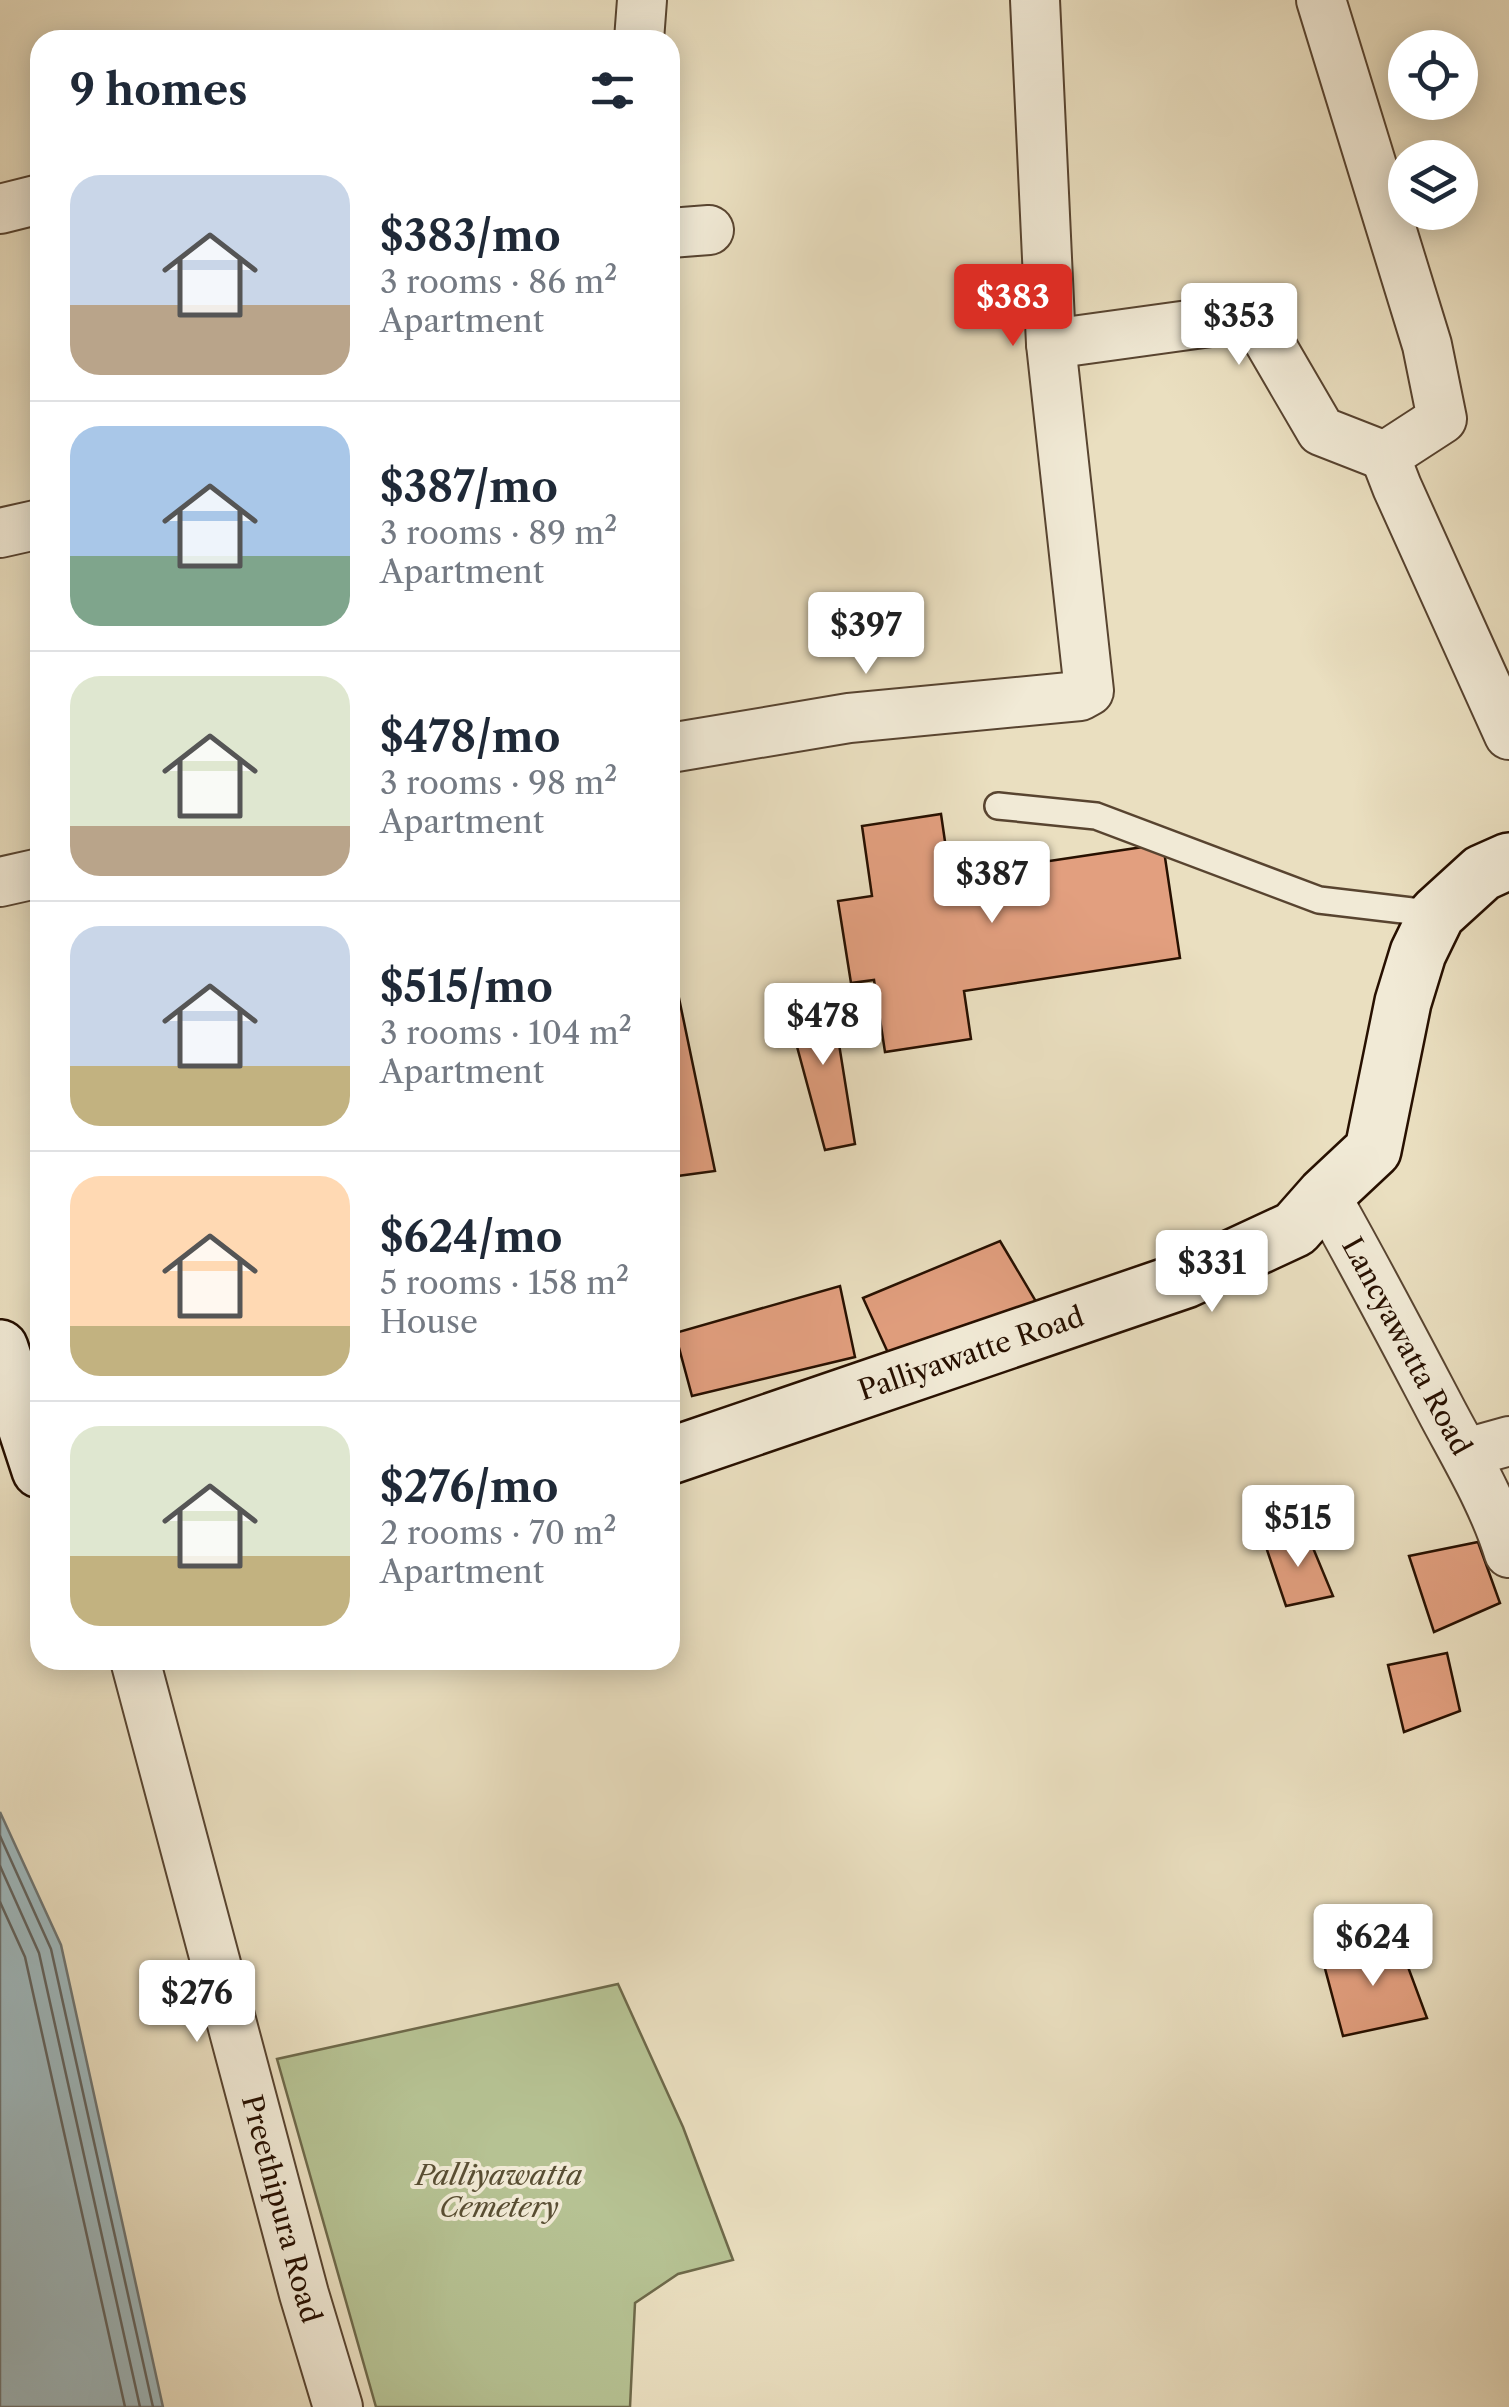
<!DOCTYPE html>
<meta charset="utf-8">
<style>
:root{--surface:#fff;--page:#f2f2f3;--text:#1f2937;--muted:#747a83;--line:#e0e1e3;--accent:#d93025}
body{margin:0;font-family:"Libre Caslon Text",serif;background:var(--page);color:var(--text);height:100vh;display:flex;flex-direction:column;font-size:38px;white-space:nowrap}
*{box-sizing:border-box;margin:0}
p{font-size:32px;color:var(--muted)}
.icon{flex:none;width:55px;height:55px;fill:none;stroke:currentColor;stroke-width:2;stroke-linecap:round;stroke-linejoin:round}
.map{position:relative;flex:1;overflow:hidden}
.panel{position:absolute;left:30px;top:30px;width:650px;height:1640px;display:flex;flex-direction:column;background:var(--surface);border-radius:30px;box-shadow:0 5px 25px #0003}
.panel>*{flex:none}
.tools{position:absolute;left:1388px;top:30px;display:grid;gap:20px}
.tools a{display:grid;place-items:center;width:90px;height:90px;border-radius:50%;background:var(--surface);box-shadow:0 5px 25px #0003;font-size:50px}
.price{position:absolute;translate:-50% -85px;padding:0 22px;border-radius:10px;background:#fff;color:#222;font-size:32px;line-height:65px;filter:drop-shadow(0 2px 5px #0008)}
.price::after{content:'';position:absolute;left:50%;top:60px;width:30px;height:22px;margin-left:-15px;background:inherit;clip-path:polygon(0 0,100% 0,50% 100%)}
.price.on{background:var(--accent);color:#fff}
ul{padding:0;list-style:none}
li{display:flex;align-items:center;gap:30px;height:250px;padding:0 40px}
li+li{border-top:2px solid var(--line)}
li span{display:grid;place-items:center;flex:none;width:280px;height:200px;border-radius:30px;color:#555}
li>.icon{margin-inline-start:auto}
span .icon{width:120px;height:120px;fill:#fffc;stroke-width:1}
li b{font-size:42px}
h2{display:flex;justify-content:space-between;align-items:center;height:120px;padding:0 40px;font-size:42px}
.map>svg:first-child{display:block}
.green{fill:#b6c293;stroke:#6e694a;stroke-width:2.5}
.water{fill:#9fb9be;stroke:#6f7572;stroke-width:2.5}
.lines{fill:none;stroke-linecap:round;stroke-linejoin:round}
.shore{stroke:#63645f;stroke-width:2.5}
.building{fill:#e29f7f;stroke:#271000;stroke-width:2.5}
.lane-casing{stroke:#584430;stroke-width:30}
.street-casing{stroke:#584430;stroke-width:52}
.secondary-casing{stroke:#271000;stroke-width:60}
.lane{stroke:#f1ead6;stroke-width:25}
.street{stroke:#f1ead6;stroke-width:48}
.secondary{stroke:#f1ead6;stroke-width:55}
.labels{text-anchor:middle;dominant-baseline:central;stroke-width:8;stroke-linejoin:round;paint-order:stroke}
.street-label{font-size:28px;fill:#271000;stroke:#f1ead6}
.park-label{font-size:28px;font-style:italic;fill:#594e33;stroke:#f1ead6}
</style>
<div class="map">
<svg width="1509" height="2407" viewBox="0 0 1509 2407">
<rect width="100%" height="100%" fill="#eadfc0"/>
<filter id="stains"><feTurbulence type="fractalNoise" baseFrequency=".002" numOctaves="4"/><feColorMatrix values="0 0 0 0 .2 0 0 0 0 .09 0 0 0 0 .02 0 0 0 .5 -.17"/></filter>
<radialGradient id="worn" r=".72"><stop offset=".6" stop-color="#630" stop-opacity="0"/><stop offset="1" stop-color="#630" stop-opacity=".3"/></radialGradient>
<!-- green -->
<path class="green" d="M618,1984L683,2127L733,2260L678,2274L635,2303L630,2407H376L277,2059Z"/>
<!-- water -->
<path class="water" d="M0,1812L61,1945L163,2407H0Z"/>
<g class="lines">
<!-- shore -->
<path class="shore" d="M0,1836L51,1949L153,2407
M0,1866L39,1953L140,2407
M0,1902L25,1957L125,2407"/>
</g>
<!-- building -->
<path class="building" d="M941,814L950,876L1163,844L1180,958L964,991L971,1039L885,1052L874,980L851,983L838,901L872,896L862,826Z
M670,955L715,1171L670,1177Z
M831,994L855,1144L825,1150L786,1006Z
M1000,1241L1044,1315L894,1366L863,1298Z
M840,1286L855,1357L692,1396L675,1333Z
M1306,1531L1333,1596L1286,1606L1265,1544Z
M1478,1542L1500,1603L1434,1632L1409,1556Z
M1447,1653L1460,1711L1404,1732L1388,1665Z
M1398,1940L1427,2018L1343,2036L1323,1961Z"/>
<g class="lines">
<defs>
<path id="lane" d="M998,806L1096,816L1319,900L1437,914"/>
<g id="street">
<path d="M1321,0L1427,345L1442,419L1385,456L1397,487L1509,735"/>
<path d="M639,40L642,0"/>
<path d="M0,209L40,199"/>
<path d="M670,233L709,230"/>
<path d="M1051,344L1254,316L1321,431L1385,456"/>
<path d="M0,533L40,524"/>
<path d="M670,748L849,718L1080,696L1089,691L1051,344L1035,0"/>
<path d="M0,882L40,873"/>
<path id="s1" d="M1325,1195C1366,1267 1404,1340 1443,1414C1467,1459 1494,1504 1509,1553"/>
<path d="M1466,1453L1509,1441"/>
<path id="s2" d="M135,1660L304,2294L338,2407"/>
</g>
<g id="secondary">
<path d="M0,1348L40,1470"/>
<path id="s3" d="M670,1456L1185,1280L1295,1229L1325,1195L1373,1150L1403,1002L1418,953L1437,914L1482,873L1509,861"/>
</g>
</defs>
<!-- lane casing -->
<use href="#lane" class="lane-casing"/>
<!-- street casing -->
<use href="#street" class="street-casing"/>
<!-- secondary casing -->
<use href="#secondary" class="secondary-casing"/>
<!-- lane -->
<use href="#lane" class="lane"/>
<!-- street -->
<use href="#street" class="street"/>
<!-- secondary -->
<use href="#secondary" class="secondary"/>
</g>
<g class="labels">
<!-- street labels -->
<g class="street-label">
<text stroke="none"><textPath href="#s1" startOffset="172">Lancyawatta Road</textPath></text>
<text stroke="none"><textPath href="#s3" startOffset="318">Palliyawatte Road</textPath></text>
<text stroke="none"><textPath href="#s2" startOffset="568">Preethipura Road</textPath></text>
</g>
<!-- park labels -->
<g class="park-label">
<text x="499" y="2175">Palliyawatta<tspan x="499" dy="32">Cemetery</tspan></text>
</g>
</g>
<rect width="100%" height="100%" filter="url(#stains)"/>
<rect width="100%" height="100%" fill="url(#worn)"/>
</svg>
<div class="tools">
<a><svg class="icon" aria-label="locate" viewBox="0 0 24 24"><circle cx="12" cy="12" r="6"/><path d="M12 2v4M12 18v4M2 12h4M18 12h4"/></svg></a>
<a><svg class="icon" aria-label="layers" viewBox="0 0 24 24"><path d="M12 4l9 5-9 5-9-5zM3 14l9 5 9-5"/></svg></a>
</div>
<b class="price on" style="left:1013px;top:349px">$383</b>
<b class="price" style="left:1239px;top:368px">$353</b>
<b class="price" style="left:866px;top:677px">$397</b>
<b class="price" style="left:992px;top:926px">$387</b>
<b class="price" style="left:823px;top:1068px">$478</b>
<b class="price" style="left:1212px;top:1315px">$331</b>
<b class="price" style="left:1298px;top:1570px">$515</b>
<b class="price" style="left:1373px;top:1989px">$624</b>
<b class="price" style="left:197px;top:2045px">$276</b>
<section class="panel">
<h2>9 homes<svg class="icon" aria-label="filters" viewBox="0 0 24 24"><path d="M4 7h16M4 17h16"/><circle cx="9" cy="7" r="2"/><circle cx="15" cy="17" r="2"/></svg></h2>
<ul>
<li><span style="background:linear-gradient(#c9d6e8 65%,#b9a48a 0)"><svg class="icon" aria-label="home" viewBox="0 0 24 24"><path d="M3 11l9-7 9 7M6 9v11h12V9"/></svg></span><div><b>$383/mo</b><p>3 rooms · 86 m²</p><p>Apartment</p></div></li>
<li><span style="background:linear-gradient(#a9c7e8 65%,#7fa58c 0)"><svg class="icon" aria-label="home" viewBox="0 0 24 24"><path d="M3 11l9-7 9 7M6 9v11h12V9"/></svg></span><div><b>$387/mo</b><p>3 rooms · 89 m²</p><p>Apartment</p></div></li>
<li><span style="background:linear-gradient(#dfe7d0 75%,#b9a48a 0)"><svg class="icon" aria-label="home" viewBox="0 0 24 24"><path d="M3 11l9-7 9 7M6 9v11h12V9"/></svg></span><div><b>$478/mo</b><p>3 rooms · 98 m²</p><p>Apartment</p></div></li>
<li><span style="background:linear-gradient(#c9d6e8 70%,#c2b280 0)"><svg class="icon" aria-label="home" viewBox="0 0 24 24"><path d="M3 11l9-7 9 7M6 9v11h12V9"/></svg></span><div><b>$515/mo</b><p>3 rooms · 104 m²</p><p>Apartment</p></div></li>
<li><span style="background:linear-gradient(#ffd9b3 75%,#c2b280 0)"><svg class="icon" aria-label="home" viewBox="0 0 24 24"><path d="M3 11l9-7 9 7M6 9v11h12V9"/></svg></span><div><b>$624/mo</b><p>5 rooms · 158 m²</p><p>House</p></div></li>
<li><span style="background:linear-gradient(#dfe7d0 65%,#c2b280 0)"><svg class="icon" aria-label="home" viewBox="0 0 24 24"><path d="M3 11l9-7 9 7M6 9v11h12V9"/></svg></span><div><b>$276/mo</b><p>2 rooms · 70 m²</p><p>Apartment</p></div></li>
</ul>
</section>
</div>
